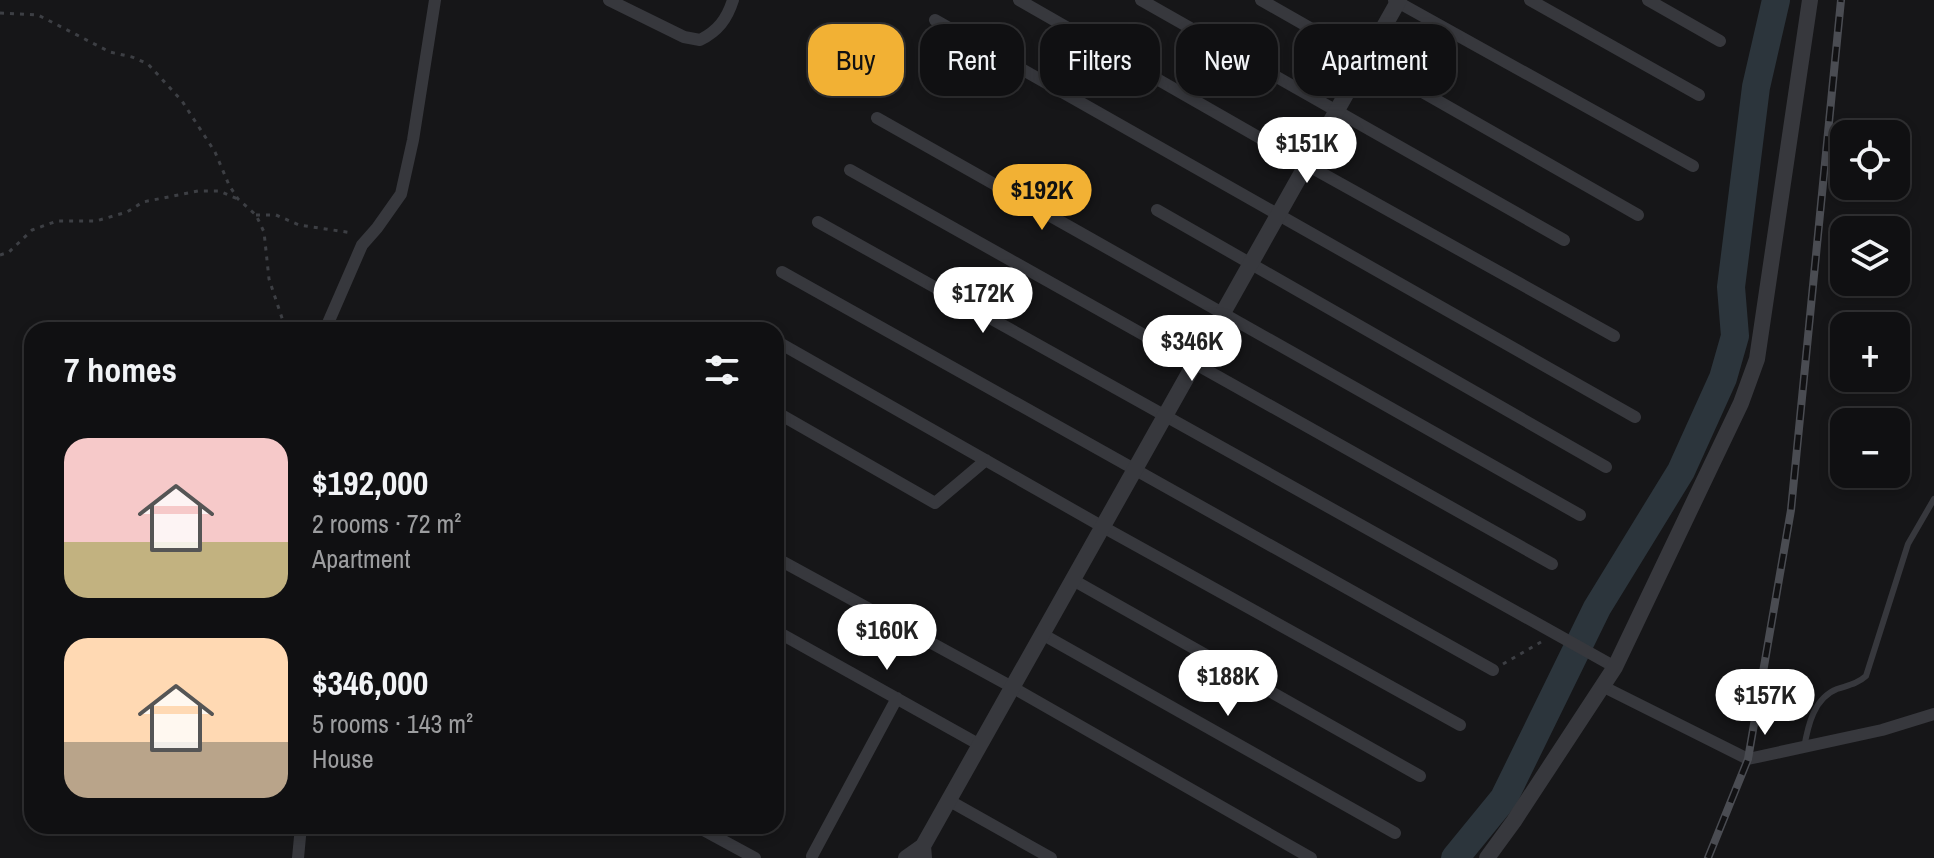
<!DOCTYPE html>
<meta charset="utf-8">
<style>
:root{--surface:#101012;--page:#1e1e20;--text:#f1f3f6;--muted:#9c9d9f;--line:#303032;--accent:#f2b134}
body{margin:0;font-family:"Archivo Narrow",sans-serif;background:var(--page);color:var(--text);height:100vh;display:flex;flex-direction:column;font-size:30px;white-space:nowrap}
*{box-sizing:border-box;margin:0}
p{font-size:26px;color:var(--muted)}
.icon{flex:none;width:44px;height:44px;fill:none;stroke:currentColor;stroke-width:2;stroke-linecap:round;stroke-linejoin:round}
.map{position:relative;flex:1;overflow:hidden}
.drawer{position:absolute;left:24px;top:322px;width:760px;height:512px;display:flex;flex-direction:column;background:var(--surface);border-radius:24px;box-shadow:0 4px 12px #0003,0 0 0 2px var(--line)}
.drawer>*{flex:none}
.guide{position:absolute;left:808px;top:24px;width:760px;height:72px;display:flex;gap:16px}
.controls{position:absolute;left:1830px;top:120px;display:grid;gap:16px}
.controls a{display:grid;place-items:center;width:80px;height:80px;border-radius:16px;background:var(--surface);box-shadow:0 4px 12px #0003,0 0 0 2px var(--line);font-size:40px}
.price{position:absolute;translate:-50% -68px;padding:0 18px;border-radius:28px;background:#fff;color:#222;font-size:26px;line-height:52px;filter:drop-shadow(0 2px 4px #0008)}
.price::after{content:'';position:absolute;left:50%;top:48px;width:24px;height:18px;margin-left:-12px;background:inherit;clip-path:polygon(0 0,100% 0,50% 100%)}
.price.active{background:var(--accent);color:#111}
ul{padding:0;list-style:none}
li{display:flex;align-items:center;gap:24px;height:200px;padding:0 40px}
li span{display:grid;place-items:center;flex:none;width:224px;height:160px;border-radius:24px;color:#555}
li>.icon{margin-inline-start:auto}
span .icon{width:96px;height:96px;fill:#fffc;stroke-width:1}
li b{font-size:34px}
h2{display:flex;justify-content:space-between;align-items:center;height:96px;padding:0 40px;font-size:34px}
.tag{padding:0 28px;border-radius:24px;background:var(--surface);box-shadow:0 4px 12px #0003,0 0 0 2px var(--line);font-size:28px;line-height:72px}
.tag.active{background:var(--accent);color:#111}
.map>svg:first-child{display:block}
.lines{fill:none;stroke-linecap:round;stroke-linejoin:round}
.river{stroke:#2c353c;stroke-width:28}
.path{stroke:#3d3f44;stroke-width:3;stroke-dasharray:4 6;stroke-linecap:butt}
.service{stroke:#37383d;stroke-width:6}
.minor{stroke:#37383d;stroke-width:12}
.tertiary{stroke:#37383d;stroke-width:16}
.rail-casing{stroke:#4a4c52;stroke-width:8}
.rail{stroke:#111113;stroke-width:5;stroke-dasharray:15;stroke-linecap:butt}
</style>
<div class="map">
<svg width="1934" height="858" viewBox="0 0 1934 858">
<rect width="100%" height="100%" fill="#161618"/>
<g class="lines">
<!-- river -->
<path class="river" d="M1455,858L1504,798L1597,608L1681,471L1723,378L1735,336L1731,287L1756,87L1776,0"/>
<!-- path -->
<path class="path" d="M0,13L38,15L110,52L132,57L148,64L182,101L215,152L229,185L238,199L256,215L264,232L269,279L286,330
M256,215H276L299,225L353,233
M0,255L9,252L32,230L57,221H96L127,212L143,202L198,191H219L238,199
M1503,664L1541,642"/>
<!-- service -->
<path class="service" d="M1804,748C1808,725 1814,698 1837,689C1849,685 1857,684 1866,676L1908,544L1934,499"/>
<!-- minor -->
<path class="minor" d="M609,0L684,37L700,40C718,31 727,19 733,0
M1019,0L1307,165L1614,336
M1141,0L1564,240
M1261,0L1638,215
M1394,0L1693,166
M1530,0L1699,95
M1648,0L1720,41
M935,20L1635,417
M877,118L1580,515
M850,170L1552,564
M1157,210L1606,467
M818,222L1615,667
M782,272L1493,670
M325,330L362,245L377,228L401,194L413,140L435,0
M776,341L1103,527L1460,725
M776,412L935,503L986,460
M776,558L1012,687L1311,858
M1073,580L1420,776
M776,631L980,745
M1042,634L1395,833
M1604,687L1748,759L1882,730L1934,714
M948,800L1051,858
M696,826L755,858
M812,856L897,698
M298,858L301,826"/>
<!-- tertiary -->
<path class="tertiary" d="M906,858L923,846
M924,858L923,846L1399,0
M1487,858L1514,821L1615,667L1741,403L1757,359L1810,0"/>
<defs>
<path id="rail" d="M1708,858L1748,759L1791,510L1841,0"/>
</defs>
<!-- rail casing -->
<use href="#rail" class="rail-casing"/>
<!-- rail -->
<use href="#rail" class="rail"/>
</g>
</svg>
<div class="controls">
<a><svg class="icon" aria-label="locate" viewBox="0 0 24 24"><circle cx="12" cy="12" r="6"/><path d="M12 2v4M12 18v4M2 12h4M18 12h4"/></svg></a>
<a><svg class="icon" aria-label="layers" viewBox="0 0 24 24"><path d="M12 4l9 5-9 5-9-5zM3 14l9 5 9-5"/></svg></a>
<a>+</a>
<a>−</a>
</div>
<b class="price" style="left:1307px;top:185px">$151K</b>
<b class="price active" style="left:1042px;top:232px">$192K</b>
<b class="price" style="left:983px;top:335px">$172K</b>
<b class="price" style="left:1192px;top:383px">$346K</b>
<b class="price" style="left:887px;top:672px">$160K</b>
<b class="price" style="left:1228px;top:718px">$188K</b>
<b class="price" style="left:1765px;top:737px">$157K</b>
<div class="guide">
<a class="tag active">Buy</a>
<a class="tag">Rent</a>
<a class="tag">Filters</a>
<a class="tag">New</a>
<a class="tag">Apartment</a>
</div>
<section class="drawer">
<h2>7 homes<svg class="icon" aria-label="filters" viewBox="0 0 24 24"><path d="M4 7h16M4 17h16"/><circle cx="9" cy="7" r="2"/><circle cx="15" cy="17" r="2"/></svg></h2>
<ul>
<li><span style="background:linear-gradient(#f6c9c9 65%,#c2b280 0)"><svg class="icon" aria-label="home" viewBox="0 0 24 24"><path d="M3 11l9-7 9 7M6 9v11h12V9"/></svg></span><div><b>$192,000</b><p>2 rooms · 72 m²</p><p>Apartment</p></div></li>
<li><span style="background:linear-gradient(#ffd9b3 65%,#b9a48a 0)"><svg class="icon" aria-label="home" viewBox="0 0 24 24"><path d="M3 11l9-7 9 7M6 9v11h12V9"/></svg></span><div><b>$346,000</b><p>5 rooms · 143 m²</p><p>House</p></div></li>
</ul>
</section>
</div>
